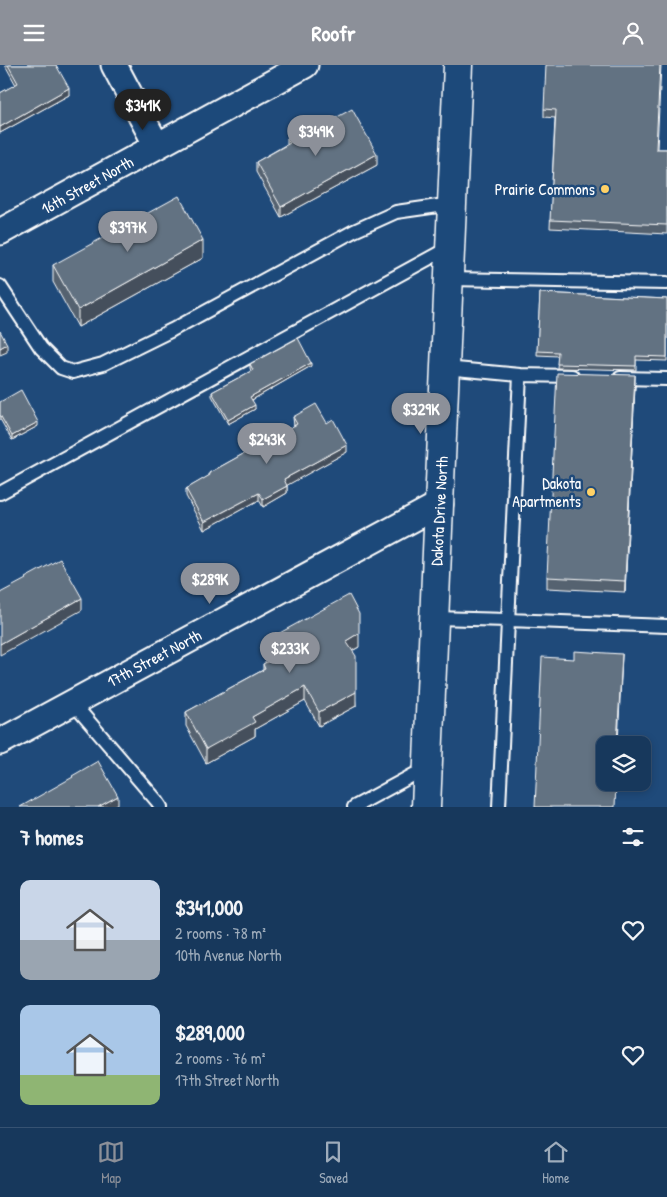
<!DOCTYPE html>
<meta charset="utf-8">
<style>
:root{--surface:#17385c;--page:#244365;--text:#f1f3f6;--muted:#9eacbb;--line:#365272;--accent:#8c9099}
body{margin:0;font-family:"Patrick Hand",sans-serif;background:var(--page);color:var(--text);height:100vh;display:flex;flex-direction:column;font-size:19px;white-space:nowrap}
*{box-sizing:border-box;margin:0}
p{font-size:16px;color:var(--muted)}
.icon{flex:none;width:28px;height:28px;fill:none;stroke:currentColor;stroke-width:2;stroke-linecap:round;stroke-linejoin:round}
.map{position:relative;height:742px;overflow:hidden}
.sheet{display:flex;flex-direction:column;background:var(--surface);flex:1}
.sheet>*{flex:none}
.tools{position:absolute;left:596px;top:671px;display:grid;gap:10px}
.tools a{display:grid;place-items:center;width:55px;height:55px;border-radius:10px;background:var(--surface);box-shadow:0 2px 8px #0003,0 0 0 1px var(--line);font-size:25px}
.price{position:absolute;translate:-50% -42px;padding:0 11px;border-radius:18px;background:var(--accent);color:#fff;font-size:16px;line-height:32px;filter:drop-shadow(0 1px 2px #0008)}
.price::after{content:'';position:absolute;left:50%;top:30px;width:15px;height:11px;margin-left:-8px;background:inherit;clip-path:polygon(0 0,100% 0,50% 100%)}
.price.on{background:#222;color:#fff}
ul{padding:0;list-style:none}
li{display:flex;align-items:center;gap:15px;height:125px;padding:0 20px}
li span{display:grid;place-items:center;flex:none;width:140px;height:100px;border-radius:10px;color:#555}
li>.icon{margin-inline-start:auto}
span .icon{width:60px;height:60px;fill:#fffc;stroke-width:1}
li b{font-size:21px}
h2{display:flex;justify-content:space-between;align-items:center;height:60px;padding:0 20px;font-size:21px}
header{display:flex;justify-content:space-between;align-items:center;height:65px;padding:0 20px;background:var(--accent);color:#fff;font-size:22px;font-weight:700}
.tabs{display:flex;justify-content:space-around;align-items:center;height:70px;border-top:1px solid var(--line);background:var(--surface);font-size:14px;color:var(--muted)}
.tabs a{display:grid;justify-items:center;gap:2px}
.tabs .on{color:var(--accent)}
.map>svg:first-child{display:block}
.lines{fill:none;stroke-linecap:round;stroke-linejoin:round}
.service-casing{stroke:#fff;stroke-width:16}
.minor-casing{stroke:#fff;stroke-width:29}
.tertiary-casing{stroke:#fff;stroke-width:31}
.service{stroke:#1f4a7a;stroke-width:12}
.minor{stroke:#1f4a7a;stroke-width:25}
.tertiary{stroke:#1f4a7a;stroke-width:28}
.wall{fill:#546270;stroke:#fff}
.shaded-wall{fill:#45505b;stroke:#fff}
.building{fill:#627282;stroke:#fff}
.poi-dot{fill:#ffd166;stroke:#1f4a7a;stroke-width:2}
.labels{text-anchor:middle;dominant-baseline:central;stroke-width:5;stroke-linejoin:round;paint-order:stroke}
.street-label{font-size:16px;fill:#fff;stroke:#1f4a7a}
.poi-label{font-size:16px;fill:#fff;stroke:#1f4a7a;text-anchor:end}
</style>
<header><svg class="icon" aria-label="menu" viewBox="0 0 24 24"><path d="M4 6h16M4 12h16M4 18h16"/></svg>Roofr<svg class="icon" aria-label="person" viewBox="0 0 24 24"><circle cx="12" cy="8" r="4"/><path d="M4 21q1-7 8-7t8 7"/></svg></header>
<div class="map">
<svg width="667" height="742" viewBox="0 0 667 742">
<rect width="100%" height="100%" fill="#1f4a7a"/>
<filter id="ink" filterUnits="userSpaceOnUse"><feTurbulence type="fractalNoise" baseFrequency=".02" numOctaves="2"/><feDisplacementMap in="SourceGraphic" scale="10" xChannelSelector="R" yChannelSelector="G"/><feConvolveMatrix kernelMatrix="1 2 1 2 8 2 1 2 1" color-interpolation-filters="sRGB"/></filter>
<g filter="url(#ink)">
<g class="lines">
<defs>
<path id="service" d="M449,214L667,218
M0,221L41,283L61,303L73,307L103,299L172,265L354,166L396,147L452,139
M445,303L520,310L499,742
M520,310L572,311
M620,313L667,314
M0,428L450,182
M435,553L508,555L667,561
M72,637L157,736L161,742
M354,742L428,702"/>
<path id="minor" d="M114,0L157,81
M0,167L305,0
M0,677L440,439"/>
<path id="tertiary" d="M426,742L458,0"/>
</defs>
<!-- service casing -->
<use href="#service" class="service-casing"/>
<!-- minor casing -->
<use href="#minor" class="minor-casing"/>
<!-- tertiary casing -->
<use href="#tertiary" class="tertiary-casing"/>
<!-- service -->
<use href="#service" class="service"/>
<!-- minor -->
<use href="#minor" class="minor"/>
<!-- tertiary -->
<use href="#tertiary" class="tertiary"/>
</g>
<!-- wall -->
<path class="wall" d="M5,0H56L69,30L0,68V28L16,20Z
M661,0L657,84H667V169L550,163L555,53L544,52V44Z
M317,63L377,100L281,152L256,107V97L287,79V73Z
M203,193L78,262L53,217V200Z
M540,228L667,234V296L636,295V305L557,303L558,291L537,290Z
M250,299L311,301L252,335L255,344L228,359L212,331V327L251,306L250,303Z
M635,321L625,527L547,523V512Z
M0,337L38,361L12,375L0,354Z
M293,352L327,358L347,387L287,420V428L263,442L259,435L204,465L186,431V424L209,411V408L294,361Z
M276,570L359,582L352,586L356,641L319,661L305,636L255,664V671L206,698L186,661V647L263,605V599L280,590L276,584Z"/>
<!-- shaded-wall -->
<path class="shaded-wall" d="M69,23V30L0,68V62Z
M377,89V100L281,152V142Z
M203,175V193L78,262V245Z
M7,279V287L0,290V283Z
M311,298V301L250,336V332Z
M635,310V321L625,527V516Z
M255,340V344L228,359V355Z
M38,357V361L12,375V371Z
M347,380V387L284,422V414Z
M287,421V428L263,442V434Z
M259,428V435L204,465V457Z
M82,533V545L0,590V579Z
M359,568V582L346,589V576Z
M622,589L618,680H617Z
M305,622V636L255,664V671L206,698V684L252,652Z
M356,627V641L319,661V647Z
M118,731V739L112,742H98Z"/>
<!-- building -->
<path class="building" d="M8,0H56L69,23L0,62V28L18,18Z
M546,0H660L656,84H667V160L550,155L556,45L544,44Z
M352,44L377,89L281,142L256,97L290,78L287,73L315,58L317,63Z
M179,131L203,175L78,245L53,200Z
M540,228L667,234V292L636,291V301L557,299L558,287L537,286Z
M0,266L7,279L0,283Z
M298,273L311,298L250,332L255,340L228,355L212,327L253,305L250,299Z
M557,308L635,310L625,516L547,512Z
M21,325L38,357L12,371L0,350V337Z
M316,339L327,358L333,354L347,380L284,414L287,421L263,434L259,428L204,457L186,424L210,410L209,408L297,359L293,352Z
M60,494L82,533L0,579V528L26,514L25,513Z
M349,530L359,549V568L346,576L356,591V627L319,647L305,622L252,652L255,657L206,684L186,647L265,604L263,599L286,587L276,570Z
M574,586L622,589L617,680H605V718H616L615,742H535L542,592L574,594Z
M98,696L118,731L98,742H20L73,712L72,711Z"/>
</g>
<!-- markers -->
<g class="poi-dot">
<circle cx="605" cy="124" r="5"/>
<circle cx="591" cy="427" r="5"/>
</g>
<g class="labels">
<!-- street labels -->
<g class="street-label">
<text transform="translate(87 120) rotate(-29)">16th Street North</text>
<text transform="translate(439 446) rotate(-87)">Dakota Drive North</text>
<text transform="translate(154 593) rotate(-28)">17th Street North</text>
</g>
<!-- poi labels -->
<g class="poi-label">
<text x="595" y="124">Prairie Commons</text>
<text x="581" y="418">Dakota<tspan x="581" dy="18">Apartments</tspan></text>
</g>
</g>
</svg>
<div class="tools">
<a><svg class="icon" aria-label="layers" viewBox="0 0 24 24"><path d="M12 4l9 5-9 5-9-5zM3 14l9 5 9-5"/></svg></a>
</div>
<b class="price on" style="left:143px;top:66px">$341K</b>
<b class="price" style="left:316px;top:92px">$349K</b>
<b class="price" style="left:128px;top:188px">$397K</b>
<b class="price" style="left:421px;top:370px">$329K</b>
<b class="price" style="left:267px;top:400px">$243K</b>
<b class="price" style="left:210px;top:540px">$289K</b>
<b class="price" style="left:290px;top:609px">$233K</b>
</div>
<section class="sheet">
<h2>7 homes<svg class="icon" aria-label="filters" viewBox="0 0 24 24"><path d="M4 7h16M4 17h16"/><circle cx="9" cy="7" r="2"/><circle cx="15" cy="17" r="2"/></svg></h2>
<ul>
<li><span style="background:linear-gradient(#c9d6e8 60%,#9aa5b1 0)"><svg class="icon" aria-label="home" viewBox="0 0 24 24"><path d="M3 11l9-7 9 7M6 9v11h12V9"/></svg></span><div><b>$341,000</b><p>2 rooms · 78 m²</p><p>10th Avenue North</p></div><svg class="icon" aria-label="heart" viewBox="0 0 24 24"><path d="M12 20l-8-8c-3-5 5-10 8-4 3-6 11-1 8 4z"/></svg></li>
<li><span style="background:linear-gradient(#a9c7e8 70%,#8fb573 0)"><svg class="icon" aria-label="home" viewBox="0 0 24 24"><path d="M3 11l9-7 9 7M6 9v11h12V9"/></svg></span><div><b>$289,000</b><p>2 rooms · 76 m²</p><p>17th Street North</p></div><svg class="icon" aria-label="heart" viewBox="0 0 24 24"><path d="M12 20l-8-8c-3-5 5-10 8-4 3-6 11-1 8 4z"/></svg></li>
</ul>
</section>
<nav class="tabs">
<a class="on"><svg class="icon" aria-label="map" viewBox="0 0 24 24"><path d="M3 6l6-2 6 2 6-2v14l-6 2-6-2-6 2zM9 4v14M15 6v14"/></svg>Map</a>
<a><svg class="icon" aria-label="saved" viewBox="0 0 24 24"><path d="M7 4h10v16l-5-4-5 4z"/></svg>Saved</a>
<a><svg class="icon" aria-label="home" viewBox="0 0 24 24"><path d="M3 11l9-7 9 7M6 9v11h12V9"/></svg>Home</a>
</nav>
